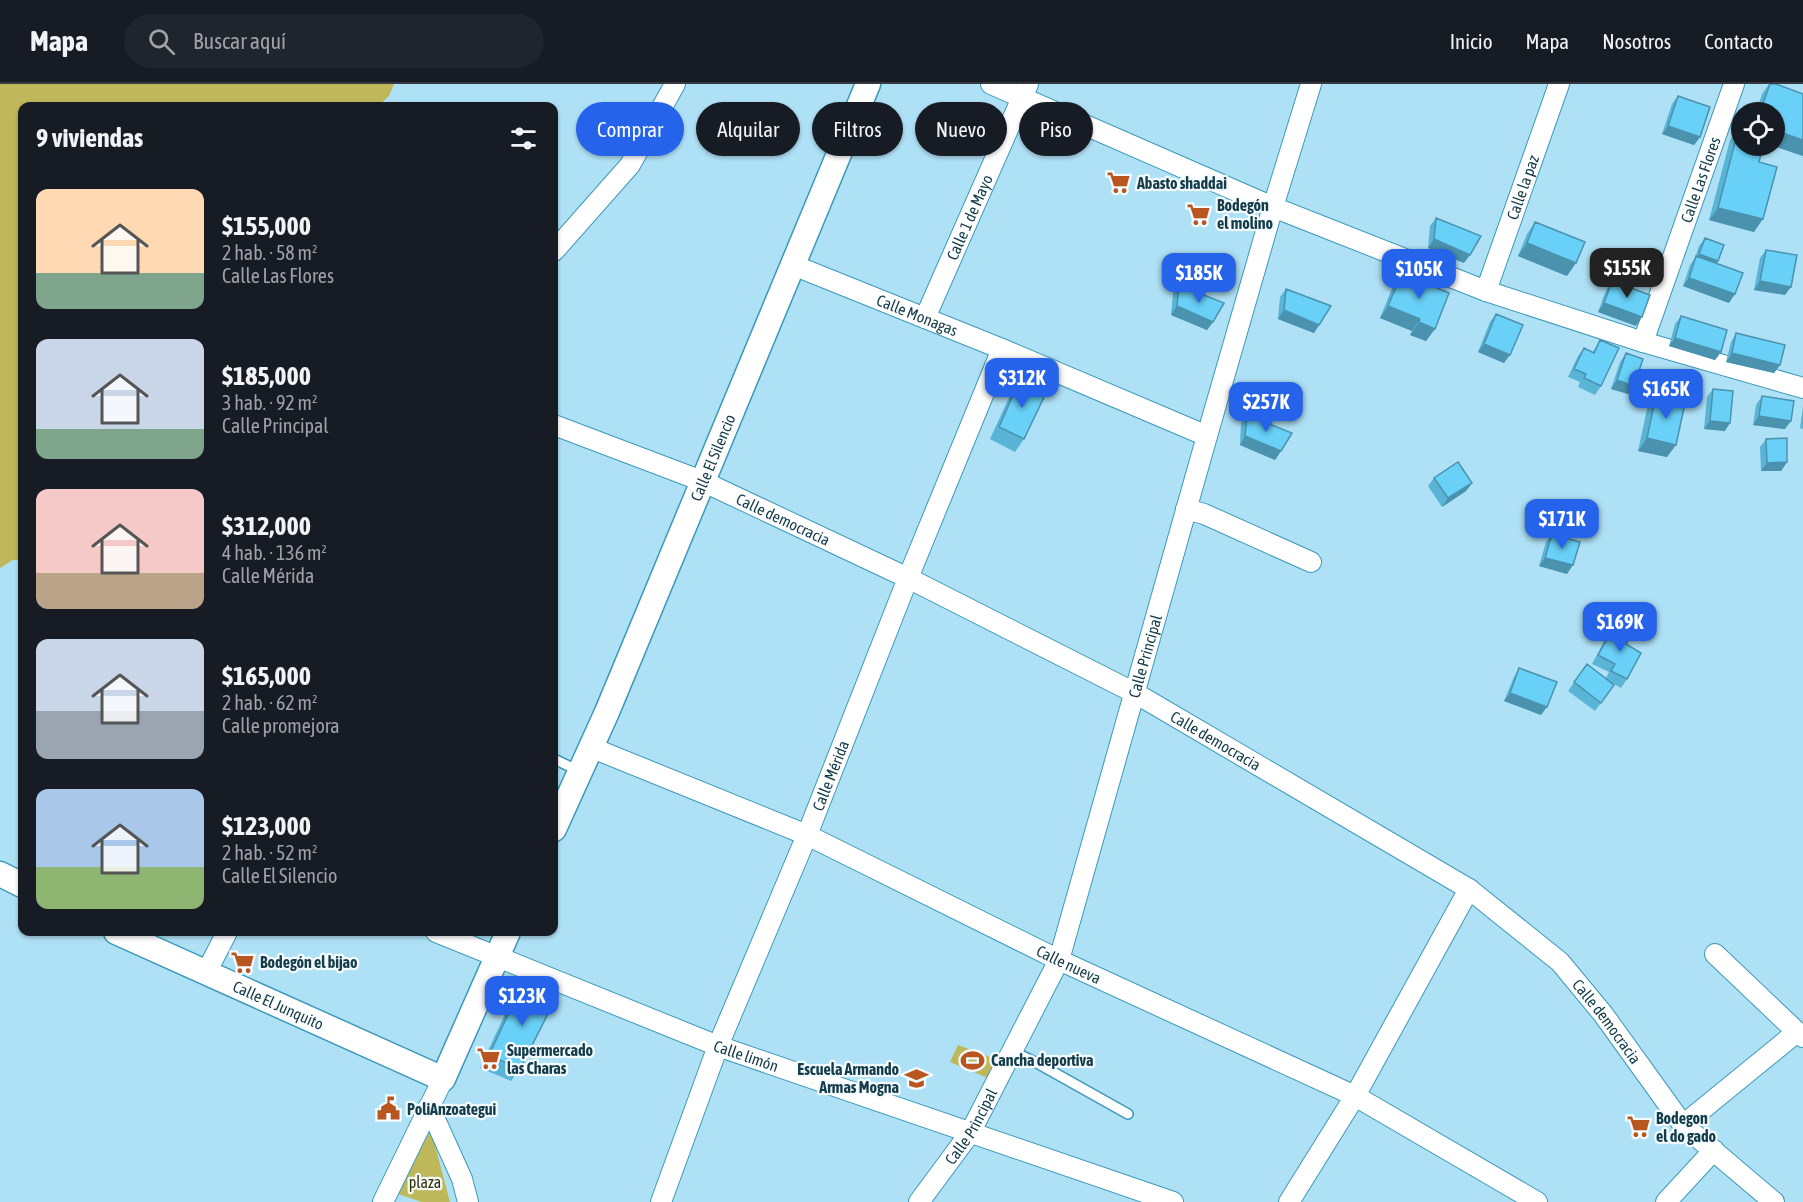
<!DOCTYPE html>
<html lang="es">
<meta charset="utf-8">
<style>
:root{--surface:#171b24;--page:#20242c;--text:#f1f3f6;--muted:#9ea1a6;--line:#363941;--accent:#2563eb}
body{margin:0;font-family:"Asap Condensed",sans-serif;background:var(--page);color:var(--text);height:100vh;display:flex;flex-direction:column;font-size:22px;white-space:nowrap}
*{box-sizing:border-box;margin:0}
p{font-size:20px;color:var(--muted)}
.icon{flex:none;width:33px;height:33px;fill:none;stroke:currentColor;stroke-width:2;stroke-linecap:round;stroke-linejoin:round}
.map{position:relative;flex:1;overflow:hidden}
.panel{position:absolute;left:18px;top:18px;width:540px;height:834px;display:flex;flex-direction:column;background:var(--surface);border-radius:12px;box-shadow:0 2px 4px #0004}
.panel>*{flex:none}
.hud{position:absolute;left:576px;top:18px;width:570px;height:54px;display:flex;gap:12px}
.tools{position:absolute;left:1731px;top:18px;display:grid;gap:12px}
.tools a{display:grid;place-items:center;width:54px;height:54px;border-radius:50%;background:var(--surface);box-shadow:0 2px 4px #0004;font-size:30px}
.price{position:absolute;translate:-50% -51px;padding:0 14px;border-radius:12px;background:var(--accent);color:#fff;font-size:20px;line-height:39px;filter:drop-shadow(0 2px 3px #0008)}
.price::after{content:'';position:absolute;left:50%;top:36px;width:18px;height:14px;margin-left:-9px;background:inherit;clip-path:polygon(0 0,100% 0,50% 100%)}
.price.selected{background:#222;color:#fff}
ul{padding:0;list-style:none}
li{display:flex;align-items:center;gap:18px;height:150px;padding:0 18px}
li span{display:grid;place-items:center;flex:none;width:168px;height:120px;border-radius:12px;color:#555}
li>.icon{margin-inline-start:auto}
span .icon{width:72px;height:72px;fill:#fffc;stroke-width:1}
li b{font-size:26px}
h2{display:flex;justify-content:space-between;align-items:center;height:72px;padding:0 18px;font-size:26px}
.pill{padding:0 21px;border-radius:27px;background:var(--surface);box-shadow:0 2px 4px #0004;font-size:21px;line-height:54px}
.pill.selected{background:var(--accent);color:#fff}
header{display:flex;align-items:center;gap:36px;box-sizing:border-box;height:84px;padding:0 30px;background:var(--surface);border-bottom:2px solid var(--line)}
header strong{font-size:28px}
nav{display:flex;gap:33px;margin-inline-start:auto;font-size:21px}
.search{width:420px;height:54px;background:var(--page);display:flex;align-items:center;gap:15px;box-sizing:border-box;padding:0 21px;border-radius:33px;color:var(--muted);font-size:22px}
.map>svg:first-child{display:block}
.green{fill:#bfb85a}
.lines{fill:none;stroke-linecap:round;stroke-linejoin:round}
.service-casing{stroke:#3c99ba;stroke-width:12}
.minor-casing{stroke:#3c99ba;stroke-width:22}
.tertiary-casing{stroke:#3c99ba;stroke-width:27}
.service{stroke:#fff;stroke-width:9}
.minor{stroke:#fff;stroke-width:20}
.tertiary{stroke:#fff;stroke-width:24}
.wall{fill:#5ab4d5}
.shaded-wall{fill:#4a92ae}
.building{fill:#69d1f8;stroke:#4a92ae;stroke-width:1.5}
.labels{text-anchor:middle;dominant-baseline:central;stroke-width:4.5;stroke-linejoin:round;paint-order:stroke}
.street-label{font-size:16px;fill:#153c4a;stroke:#f3fbfe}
.poi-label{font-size:16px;font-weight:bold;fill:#153c4a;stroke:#f3fbfe;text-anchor:start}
.park-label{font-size:16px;fill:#353100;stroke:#f3fbfe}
</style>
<header>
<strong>Mapa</strong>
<div class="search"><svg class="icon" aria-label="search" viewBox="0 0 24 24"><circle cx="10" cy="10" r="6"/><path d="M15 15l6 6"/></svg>Buscar aquí</div>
<nav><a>Inicio</a><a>Mapa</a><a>Nosotros</a><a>Contacto</a></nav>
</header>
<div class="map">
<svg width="1803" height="1118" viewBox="0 0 1803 1118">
<rect width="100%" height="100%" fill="#afe1f6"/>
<!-- green -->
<path class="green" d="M0,0H394L389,12L378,22H22V476H13L0,484Z
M958,961L996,975L988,994L950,978Z
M431,1046L450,1118H422L395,1109Z"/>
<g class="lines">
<defs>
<path id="service" d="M554,675L579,687
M1012,967L1037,979L1128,1030"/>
<g id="minor">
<path d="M991,0L1273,123L1486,207L1643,258L1803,304"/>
<path d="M554,167L630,81L675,0"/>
<path id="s1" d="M793,181L1002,265L1207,352"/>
<path id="s2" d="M1486,207L1559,0"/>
<path id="s3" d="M925,234L1028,0"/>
<path id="s4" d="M1643,258L1734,0"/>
<path id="s5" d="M554,341L702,397L908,494L1135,609L1469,805L1560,878L1603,930L1683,1041L1774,1118"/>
<path d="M1186,425L1204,430L1311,478"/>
<path id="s6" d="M590,663L807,751L1059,876L1355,1012L1537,1118"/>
<path id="s7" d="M436,848L718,962L1173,1118"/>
<path d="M1715,870L1797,948"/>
<path d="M206,889L227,848"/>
<path d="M429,1022L462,1095L468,1118"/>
<path d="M1683,1041L1797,948L1803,953"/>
<path d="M383,1118L443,995"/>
<path id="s8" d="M661,1118L718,962L807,751L908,494L1002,265"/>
<path id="s9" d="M919,1118L970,1049L1059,876L1207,352L1273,123L1311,0"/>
<path d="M1289,1118L1355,1012L1469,805"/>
<path d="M1666,1118L1714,1066"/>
</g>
<g id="tertiary">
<path id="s10" d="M554,745L607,628L868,0"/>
<path d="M0,790L22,801"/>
<path id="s11" d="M116,848L443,995L508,848"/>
</g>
</defs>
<!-- service casing -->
<use href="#service" class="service-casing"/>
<!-- minor casing -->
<use href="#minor" class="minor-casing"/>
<!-- tertiary casing -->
<use href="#tertiary" class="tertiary-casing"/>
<!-- service -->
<use href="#service" class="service"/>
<!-- minor -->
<use href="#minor" class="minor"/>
<!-- tertiary -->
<use href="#tertiary" class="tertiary"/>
</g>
<!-- wall -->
<path class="wall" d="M1769,0H1776L1803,10V72L1774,62V28H1756L1762,10Z
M1678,12L1700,53L1694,61L1662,50L1672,20Z
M1739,43L1759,78L1754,148L1709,136L1730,56Z
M1436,134L1464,179L1428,164L1430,142Z
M1535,138L1567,192L1518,172L1527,150Z
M1705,154L1717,179L1729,219L1683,202L1690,181L1695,174L1699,162Z
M1766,166L1785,211L1754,206L1760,174Z
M1402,189L1449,209L1426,257L1410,251L1412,247L1380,234L1393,202Z
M1612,197L1636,242L1598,228L1606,206Z
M1179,201L1213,238L1207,246L1171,231L1173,209Z
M1286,205L1319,241L1314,249L1278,235L1280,213Z
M1496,230L1504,279L1478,268L1490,238Z
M1681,232L1721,268L1715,276L1669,262L1675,240Z
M1736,249L1780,281L1774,289L1726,278L1731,258Z
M1600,256L1601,302L1595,311L1578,303L1580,298L1568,293L1578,272L1584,264L1593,268Z
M1626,269L1628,310L1611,305L1620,278Z
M1020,295L1024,355L1015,368L990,355L1012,307Z
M1713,305L1725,347L1704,345L1707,313Z
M1656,312L1667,373L1638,367L1647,325Z
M1762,312L1785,345L1753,341L1756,321Z
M1803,322V345L1800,344Z
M1247,331L1281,367L1275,376L1240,361L1241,339Z
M1766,355L1787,378L1781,387H1761L1760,363Z
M1434,394L1472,399L1466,407L1442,423L1428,402Z
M1552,450L1567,490L1539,482L1546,458Z
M1613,544L1626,560L1627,595L1621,604L1612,599L1614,601L1595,627L1568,607L1587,580L1606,594L1609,588L1592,580L1607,552Z
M1519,584L1541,631L1504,617L1514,593Z
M521,903L520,985L511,997L480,984L512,915Z"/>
<!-- shaded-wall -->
<path class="shaded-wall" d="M1668,42L1700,53L1694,61L1662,50Z
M1774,46L1803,56V72L1774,62Z
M1718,124L1763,135L1754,148L1709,136Z
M1434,155L1470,171L1464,179L1428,164Z
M1527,159L1576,179L1567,192L1518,172Z
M1699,170L1718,177L1713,185L1695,176Z
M1689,194L1735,210L1729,219L1683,202Z
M1760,197L1791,203L1785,211L1754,206Z
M1604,219L1642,233L1636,242L1598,228Z
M1177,222L1213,238L1207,246L1171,231Z
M1388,222L1420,235L1412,247L1380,234Z
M1284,226L1319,241L1314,249L1278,235Z
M1419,238L1435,245L1426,257L1410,251Z
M1675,254L1721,268L1715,276L1669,262Z
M1484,260L1510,271L1504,279L1478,268Z
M1732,269L1780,281L1774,289L1726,278Z
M1617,296L1634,302L1628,310L1611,305Z
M1759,332L1791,337L1785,345L1753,341Z
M1710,337L1730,339L1725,347L1704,345Z
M1245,352L1281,367L1275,376L1240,361Z
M1647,354L1676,361L1667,373L1638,367Z
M1787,378L1781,387H1761L1767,379Z
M1472,399L1466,407L1442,423L1448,414Z
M1545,474L1573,481L1567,490L1539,482Z
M1510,609L1547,623L1541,631L1504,617Z"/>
<!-- building -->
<path class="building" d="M1770,0H1776L1803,10V56L1774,46V28H1760Z
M1678,12L1710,23L1700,53L1668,42Z
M1739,43L1742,44V62H1763L1759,78L1777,83L1763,135L1718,124Z
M1436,134L1481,152L1470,171L1434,155Z
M1535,138L1585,158L1576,179L1527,159Z
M1705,154L1724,161L1718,177L1699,170Z
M1766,166L1797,171L1791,203L1760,197Z
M1696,172L1743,189L1735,210L1689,194Z
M1402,189L1449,209L1435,245L1419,238L1420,235L1388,222Z
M1612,197L1650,211L1642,233L1604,219Z
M1179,201L1224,219L1213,238L1177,222Z
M1286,205L1331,222L1319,241L1284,226Z
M1496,230L1523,241L1510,271L1484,260Z
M1681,232L1727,246L1721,268L1675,254Z
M1736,249L1785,261L1780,281L1732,269Z
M1600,256L1619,264L1601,302L1584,294L1586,290L1574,285L1584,264L1594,269Z
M1626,269L1643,275L1634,302L1617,296Z
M1020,295L1046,309L1024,355L999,343Z
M1713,305L1733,307L1730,339L1710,337Z
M1656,312L1685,319L1676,361L1647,354Z
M1762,312L1794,317L1791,337L1759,332Z
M1247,331L1292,349L1281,367L1245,352Z
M1787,354V378L1767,379L1766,355Z
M1458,378L1472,399L1448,414L1434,394Z
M1552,450L1580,458L1573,481L1545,474Z
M1613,544L1630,553L1626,560L1641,569L1627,595L1611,587L1615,580L1598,571Z
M1587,580L1614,601L1601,619L1574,598Z
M1519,584L1557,598L1547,623L1510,609Z
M521,903L555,916L520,985L489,971Z"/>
<!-- icons -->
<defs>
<symbol id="supermarket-bare" viewBox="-9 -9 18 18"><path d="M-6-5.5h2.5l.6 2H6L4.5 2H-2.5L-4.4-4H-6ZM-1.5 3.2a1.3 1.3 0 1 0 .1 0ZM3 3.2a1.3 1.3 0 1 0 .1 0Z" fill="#b95620" stroke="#f3fbfe" stroke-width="2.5" paint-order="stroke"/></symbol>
<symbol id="stadium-bare" viewBox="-9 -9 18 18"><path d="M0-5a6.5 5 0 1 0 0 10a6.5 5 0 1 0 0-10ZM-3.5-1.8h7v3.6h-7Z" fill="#b95620" stroke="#f3fbfe" stroke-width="2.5" paint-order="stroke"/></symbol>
<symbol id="school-bare" viewBox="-9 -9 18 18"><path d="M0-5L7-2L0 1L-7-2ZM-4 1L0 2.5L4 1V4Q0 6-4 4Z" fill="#b95620" stroke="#f3fbfe" stroke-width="2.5" paint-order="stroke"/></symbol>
<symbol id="civic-bare" viewBox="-9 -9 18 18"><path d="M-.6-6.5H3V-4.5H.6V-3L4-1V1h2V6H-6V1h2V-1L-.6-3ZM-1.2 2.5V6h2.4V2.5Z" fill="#b95620" stroke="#f3fbfe" stroke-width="2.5" paint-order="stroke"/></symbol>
</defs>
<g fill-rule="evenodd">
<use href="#supermarket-bare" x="1102" y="82" width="33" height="33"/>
<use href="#supermarket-bare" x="1182" y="114" width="33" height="33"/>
<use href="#supermarket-bare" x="226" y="862" width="33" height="33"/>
<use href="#supermarket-bare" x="472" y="958" width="33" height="33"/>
<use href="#stadium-bare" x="956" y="960" width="33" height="33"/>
<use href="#school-bare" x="900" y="978" width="33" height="33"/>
<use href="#civic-bare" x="372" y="1008" width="33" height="33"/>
<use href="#supermarket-bare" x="1622" y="1026" width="33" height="33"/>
</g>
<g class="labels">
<!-- street labels -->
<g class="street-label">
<text stroke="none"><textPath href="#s4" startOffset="172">Calle Las Flores</textPath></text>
<text stroke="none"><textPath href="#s2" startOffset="110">Calle la paz</textPath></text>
<text stroke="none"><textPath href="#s3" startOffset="110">Calle 1 de Mayo</textPath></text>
<text stroke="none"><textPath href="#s1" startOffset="134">Calle Monagas</textPath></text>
<text stroke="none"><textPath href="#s10" startOffset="404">Calle El Silencio</textPath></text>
<text stroke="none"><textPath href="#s5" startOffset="248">Calle democracia</textPath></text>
<text stroke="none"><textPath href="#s9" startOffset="596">Calle Principal</textPath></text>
<text stroke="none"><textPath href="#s5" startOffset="734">Calle democracia</textPath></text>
<text stroke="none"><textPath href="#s8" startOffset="459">Calle Mérida</textPath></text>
<text stroke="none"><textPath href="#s6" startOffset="526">Calle nueva</textPath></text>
<text stroke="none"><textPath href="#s11" startOffset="178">Calle El Junquito</textPath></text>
<text stroke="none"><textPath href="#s5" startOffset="1220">Calle democracia</textPath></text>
<text stroke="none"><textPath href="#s7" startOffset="334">Calle limón</textPath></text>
<text stroke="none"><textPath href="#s9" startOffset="92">Calle Principal</textPath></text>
</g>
<!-- poi labels -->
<g class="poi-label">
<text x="1137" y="99">Abasto shaddai</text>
<text x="1217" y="121">Bodegón<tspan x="1217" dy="18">el molino</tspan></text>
<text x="260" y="878">Bodegón el bijao</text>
<text x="507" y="966">Supermercado<tspan x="507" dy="18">las Charas</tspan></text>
<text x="991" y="976">Cancha deportiva</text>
<text x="899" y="985" text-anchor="end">Escuela Armando<tspan x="899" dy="18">Armas Mogna</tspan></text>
<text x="407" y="1025">PoliAnzoategui</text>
<text x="1656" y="1034">Bodegon<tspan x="1656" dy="18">el do gado</tspan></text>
</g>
<!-- park labels -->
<g class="park-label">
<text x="425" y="1098">plaza</text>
</g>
</g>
</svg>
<div class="tools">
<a><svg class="icon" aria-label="locate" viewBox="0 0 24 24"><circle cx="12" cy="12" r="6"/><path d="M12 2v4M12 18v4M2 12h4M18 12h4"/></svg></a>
</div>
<b class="price selected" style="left:1627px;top:215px">$155K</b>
<b class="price" style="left:1419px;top:216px">$105K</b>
<b class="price" style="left:1199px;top:220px">$185K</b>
<b class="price" style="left:1022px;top:325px">$312K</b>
<b class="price" style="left:1666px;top:336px">$165K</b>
<b class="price" style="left:1266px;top:349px">$257K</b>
<b class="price" style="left:1562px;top:466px">$171K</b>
<b class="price" style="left:1620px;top:569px">$169K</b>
<b class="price" style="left:522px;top:943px">$123K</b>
<div class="hud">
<a class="pill selected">Comprar</a>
<a class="pill">Alquilar</a>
<a class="pill">Filtros</a>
<a class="pill">Nuevo</a>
<a class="pill">Piso</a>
</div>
<section class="panel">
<h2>9 viviendas<svg class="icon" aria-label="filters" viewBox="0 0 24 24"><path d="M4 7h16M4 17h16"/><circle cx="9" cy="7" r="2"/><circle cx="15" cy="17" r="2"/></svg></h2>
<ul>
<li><span style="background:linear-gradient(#ffd9b3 70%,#7fa58c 0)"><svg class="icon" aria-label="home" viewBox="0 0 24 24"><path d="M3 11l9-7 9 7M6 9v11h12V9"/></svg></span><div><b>$155,000</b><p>2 hab. · 58 m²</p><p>Calle Las Flores</p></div></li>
<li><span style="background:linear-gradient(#c9d6e8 75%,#7fa58c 0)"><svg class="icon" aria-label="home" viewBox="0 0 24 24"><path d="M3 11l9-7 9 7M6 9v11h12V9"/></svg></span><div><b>$185,000</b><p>3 hab. · 92 m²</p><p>Calle Principal</p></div></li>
<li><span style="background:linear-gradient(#f6c9c9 70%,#b9a48a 0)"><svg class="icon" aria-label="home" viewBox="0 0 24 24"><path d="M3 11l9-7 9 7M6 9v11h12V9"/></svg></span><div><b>$312,000</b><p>4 hab. · 136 m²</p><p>Calle Mérida</p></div></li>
<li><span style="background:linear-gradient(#c9d6e8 60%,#9aa5b1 0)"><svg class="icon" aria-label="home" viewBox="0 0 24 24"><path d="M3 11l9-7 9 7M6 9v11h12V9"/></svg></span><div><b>$165,000</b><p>2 hab. · 62 m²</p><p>Calle promejora</p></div></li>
<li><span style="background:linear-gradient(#a9c7e8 65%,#8fb573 0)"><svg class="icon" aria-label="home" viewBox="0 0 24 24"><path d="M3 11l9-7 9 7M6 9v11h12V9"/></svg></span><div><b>$123,000</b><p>2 hab. · 52 m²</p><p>Calle El Silencio</p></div></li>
</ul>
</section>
</div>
